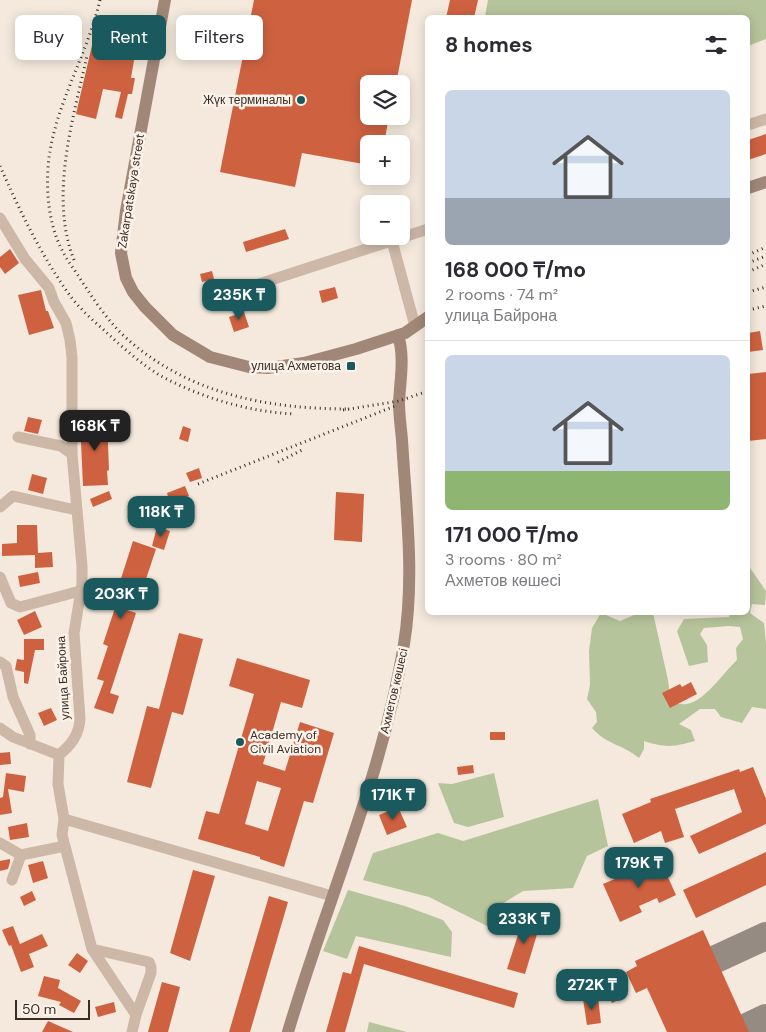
<!DOCTYPE html>
<meta charset="utf-8">
<style>
:root{--surface:#fff;--page:#f7f7f7;--text:#2b2b33;--muted:#7c7c81;--line:#e1e1e2;--accent:#1a595e}
body{margin:0;font-family:"DM Sans",sans-serif;background:var(--page);color:var(--text);height:100vh;display:flex;flex-direction:column;font-size:19px;white-space:nowrap}
*{box-sizing:border-box;margin:0}
p{font-size:16px;color:var(--muted)}
.icon{flex:none;width:28px;height:28px;fill:none;stroke:currentColor;stroke-width:2;stroke-linecap:round;stroke-linejoin:round}
.map{position:relative;flex:1;overflow:hidden}
.side{position:absolute;left:425px;top:15px;width:325px;height:600px;display:flex;flex-direction:column;background:var(--surface);border-radius:8px;box-shadow:0 2px 12px #0003}
.side>*{flex:none}
.banner{position:absolute;left:15px;top:15px;width:335px;height:45px;display:flex;gap:10px}
.tools{position:absolute;left:360px;top:75px;display:grid;gap:10px}
.tools a{display:grid;place-items:center;width:50px;height:50px;border-radius:8px;background:var(--surface);box-shadow:0 2px 12px #0003;font-size:25px}
.scale{position:absolute;left:15px;bottom:12px;width:75px;box-sizing:border-box;padding-left:5px;border:2px solid #392d28;border-top:0;font-size:14px;line-height:18px;white-space:nowrap;color:#392d28;-webkit-text-stroke:4px #fbf3e9;paint-order:stroke}
.price{position:absolute;translate:-50% -42px;padding:0 11px;border-radius:10px;background:var(--accent);color:#fff;font-size:16px;line-height:32px;filter:drop-shadow(0 1px 2px #0008)}
.price::after{content:'';position:absolute;left:50%;top:30px;width:15px;height:11px;margin-left:-8px;background:inherit;clip-path:polygon(0 0,100% 0,50% 100%)}
.price.selected{background:#222;color:#fff}
ul{padding:0;list-style:none}
li{display:grid;align-content:center;gap:10px;height:265px;padding:0 20px}
li+li{border-top:1px solid var(--line)}
li span{display:grid;place-items:center;height:155px;border-radius:8px;color:#555}
li>.icon{margin-inline-start:auto}
span .icon{width:90px;height:90px;fill:#fffc;stroke-width:1}
li b{font-size:21px}
h2{display:flex;justify-content:space-between;align-items:center;height:60px;padding:0 20px;font-size:21px}
.tag{padding:0 18px;border-radius:8px;background:var(--surface);box-shadow:0 2px 12px #0003;font-size:18px;line-height:45px}
.tag.selected{background:var(--accent);color:#fff}
.map>svg:first-child{display:block}
.green{fill:#b6c49b}
.lines{fill:none;stroke-linecap:round;stroke-linejoin:round}
.taxiway{stroke:#968b82;stroke-width:28}
.building{fill:#ce6240;fill-rule:evenodd}
.street{stroke:#cdb8a7;stroke-width:11}
.secondary{stroke:#a18778;stroke-width:12}
.rail{stroke:#392d28;stroke-width:3;stroke-dasharray:1 4;stroke-linecap:butt}
.poi-dot{fill:#1a595e;stroke:#fbf3e9;stroke-width:2}
.labels{text-anchor:middle;dominant-baseline:central;stroke-width:5;stroke-linejoin:round;paint-order:stroke}
.poi-label{font-size:12px;fill:#392d28;stroke:#fbf3e9;text-anchor:end}
.street-label{font-size:12px;fill:#392d28;stroke:#fbf3e9}
</style>
<div class="map">
<svg width="766" height="1032" viewBox="0 0 766 1032">
<rect width="100%" height="100%" fill="#f4e9dc"/>
<!-- green -->
<path class="green" d="M488,0H766V39L748,46V18L485,17Z
M748,565L766,591L765,605L752,604L750,613L764,623L766,644V709L752,707L742,723L721,717L715,709H700L679,724L691,730L695,741C673,747 666,748 644,741V749L639,758C622,744 607,745 592,728L597,722L596,712L587,699L590,685L589,651L592,628L601,613L620,621L634,615L635,613H653L668,680L671,703C676,703 682,705 687,704C704,702 724,672 737,660L736,648L743,639L740,627L729,626L704,628L700,634L707,645L708,662L689,666L677,631L684,619L729,617L730,613L748,612Z
M494,773L504,817L468,827L454,823L438,783L452,784Z
M598,799L608,846L587,856L573,888L523,891L502,904L487,926L429,897L363,880L373,853L438,833L463,841Z
M348,890L405,906L443,920L452,932L451,957L356,936L347,959L323,951Z
M369,1022L407,1032H367Z"/>
<g class="lines">
<!-- taxiway -->
<path class="taxiway" d="M716,959L766,936
M747,1027L766,1018"/>
</g>
<!-- building -->
<path class="building" d="M254,0H412L396,84H369V116H389L384,144H369V165L302,153L295,187L220,172Z
M450,0H478L474,18H446Z
M97,24L117,29L115,39L137,43L131,78H135L132,94H128L122,119L115,117L121,92L103,89L96,119L76,114Z
M766,134V154L748,160V140Z
M285,229L289,239L246,252L243,242Z
M10,249L19,263L5,274L0,267V257Z
M212,271L214,279L202,282L200,274Z
M335,287L338,298L322,303L319,291Z
M41,290L46,311H48L54,328L29,335L18,295Z
M243,309L249,327L234,332L229,317L235,315L234,312Z
M760,331L763,350L748,352V333Z
M766,372V439L748,441V374Z
M28,417L42,420L38,434L24,431Z
M107,419L109,470L107,471L108,485L83,486L80,420Z
M183,426L191,429L188,442L179,439Z
M199,468L202,478L190,482L186,473Z
M32,474L47,478L43,494L28,490Z
M185,486L189,496L170,503L167,493Z
M109,491L112,499L93,507L90,499Z
M336,492L364,494L362,542L334,540Z
M17,525H37L38,553L52,552L53,567L35,568V555L2,556V544L17,543Z
M157,527L170,531L164,550L152,546Z
M133,541L156,549L142,591L131,587L124,609L136,613L110,693L119,696L113,714L94,708L104,681L97,679L108,646L103,644L117,602L91,593L94,584L117,591Z
M38,572L40,583L20,587L18,576Z
M35,611L42,627L24,635L17,620Z
M179,633L203,639L183,715L172,712L151,788L127,782L147,706L159,709Z
M24,639H44V650H35L28,684L24,683V672L15,670L17,659L24,660Z
M237,658L310,680L302,708L281,702L263,764L285,771L300,722L334,733L313,803L304,801L284,867L260,859V857L198,839L206,811L219,814L254,694L229,686ZM257,781L281,788L268,831L245,824Z
M691,682L697,694L670,708L662,693L680,684L682,687Z
M51,708L57,720L44,726L38,713Z
M490,732H505V740H490Z
M10,752L11,764L0,765V753Z
M473,765L474,773L458,775L457,767Z
M753,767L766,799V824L699,854L690,836L742,812L734,789L675,809L684,837L665,843L661,831L634,843L622,814L651,802L650,799L739,769L740,772Z
M6,773L26,776L24,792L8,789L12,813L0,815V798L3,797Z
M398,807L407,827L387,835L379,815Z
M27,823L29,837L10,840L8,827Z
M766,852V885L696,918L683,890Z
M658,855L676,895L659,903L657,898L639,906L642,912L620,922L603,884L643,867L641,863Z
M10,859V862L8,869L0,871V861Z
M43,861L48,878L33,883L28,865Z
M193,870L215,876L190,961L170,953Z
M32,891L36,900L24,906L20,897Z
M269,896L288,902L250,1032H229Z
M524,916L541,921L525,974L507,969Z
M13,926L20,944L42,934L48,946L29,954L34,967L21,972L11,945L9,946L2,930Z
M703,930L716,959L749,1032H667L647,988L636,993L626,972L637,966L635,961Z
M359,946L518,993L514,1008L364,964L345,1032H326L343,972L351,974Z
M77,953L88,961L80,973L68,965Z
M608,971L622,998L612,1003L599,975Z
M44,976L60,980L58,988L81,1001L74,1013L59,1005L61,1002L38,996Z
M162,982L180,987L168,1032H148Z
M598,997L601,1023L587,1025L583,999Z
M114,1002L116,1012L98,1017L95,1007Z
M48,1021L73,1032H42Z"/>
<g class="lines">
<!-- street -->
<path class="street" d="M748,125L766,119
M0,218L25,259L49,288L54,302L66,323L70,340L72,357V454L82,566V584L74,633L80,719C79,735 71,745 59,755L58,784L64,819L62,835L92,949L136,1015L132,1032
M392,241L415,326
M237,291L428,229
M18,437L61,446L72,454
M0,507L13,496L76,510
M0,577L11,603L20,607L80,591
M0,662L6,666L13,697L30,735V744
M0,728L13,737L59,755
M64,819L332,896
M0,843L21,855L65,846
M12,880L21,855
M92,949L149,962L151,967V973L136,1015"/>
<!-- secondary -->
<path class="secondary" d="M165,0L126,211L121,253L126,278L133,292L145,307L173,335L210,357L249,367L268,368L304,363L356,349L405,333L428,317
M748,188L766,182
M288,1032C326,903 382,778 404,644C415,577 406,508 402,440C401,428 399,415 399,403C400,380 405,358 398,335"/>
<!-- rail -->
<path class="rail" d="M100,0C88,52 59,98 50,151C45,181 47,220 61,248C66,259 74,269 81,280C94,300 107,320 125,337C188,394 267,409 350,409
M0,166C19,209 39,251 66,290C76,305 91,319 105,331C122,347 141,364 161,376C202,398 249,412 295,414
M748,255L766,247
M74,260C49,197 73,119 87,56
M748,263L766,256
M748,272L766,264
M748,292L766,287
M748,310L766,306
M343,410L399,401L428,391
M278,462L302,450
M198,484L395,406"/>
</g>
<!-- markers -->
<g class="poi-dot">
<circle cx="301" cy="100" r="5"/>
<rect x="346" y="361" width="10" height="10" rx="2.5"/>
<circle cx="240" cy="742" r="5"/>
</g>
<g class="labels">
<!-- poi labels -->
<g class="poi-label">
<text x="291" y="100">Жүк терминалы</text>
<text x="341" y="366">улица Ахметова</text>
<text x="250" y="735" text-anchor="start">Academy of<tspan x="250" dy="14">Civil Aviation</tspan></text>
</g>
<!-- street labels -->
<g class="street-label">
<text transform="translate(131 191) rotate(-81)">Zakarpatskaya street</text>
<text transform="translate(63 678) rotate(-93)">улица Байрона</text>
<text transform="translate(394 691) rotate(-77)">Ахметов көшесі</text>
</g>
</g>
</svg>
<div class="tools">
<a><svg class="icon" aria-label="layers" viewBox="0 0 24 24"><path d="M12 4l9 5-9 5-9-5zM3 14l9 5 9-5"/></svg></a>
<a>+</a>
<a>−</a>
</div>
<div class="scale">50 m</div>
<b class="price" style="left:239px;top:321px">235K ₸</b>
<b class="price selected" style="left:95px;top:452px">168K ₸</b>
<b class="price" style="left:161px;top:538px">118K ₸</b>
<b class="price" style="left:121px;top:620px">203K ₸</b>
<b class="price" style="left:393px;top:821px">171K ₸</b>
<b class="price" style="left:639px;top:889px">179K ₸</b>
<b class="price" style="left:524px;top:945px">233K ₸</b>
<b class="price" style="left:592px;top:1011px">272K ₸</b>
<div class="banner">
<a class="tag">Buy</a>
<a class="tag selected">Rent</a>
<a class="tag">Filters</a>
</div>
<section class="side">
<h2>8 homes<svg class="icon" aria-label="filters" viewBox="0 0 24 24"><path d="M4 7h16M4 17h16"/><circle cx="9" cy="7" r="2"/><circle cx="15" cy="17" r="2"/></svg></h2>
<ul>
<li><span style="background:linear-gradient(#c9d6e8 70%,#9aa5b1 0)"><svg class="icon" aria-label="home" viewBox="0 0 24 24"><path d="M3 11l9-7 9 7M6 9v11h12V9"/></svg></span><div><b>168 000 ₸/mo</b><p>2 rooms · 74 m²</p><p>улица Байрона</p></div></li>
<li><span style="background:linear-gradient(#c9d6e8 75%,#8fb573 0)"><svg class="icon" aria-label="home" viewBox="0 0 24 24"><path d="M3 11l9-7 9 7M6 9v11h12V9"/></svg></span><div><b>171 000 ₸/mo</b><p>3 rooms · 80 m²</p><p>Ахметов көшесі</p></div></li>
</ul>
</section>
</div>
